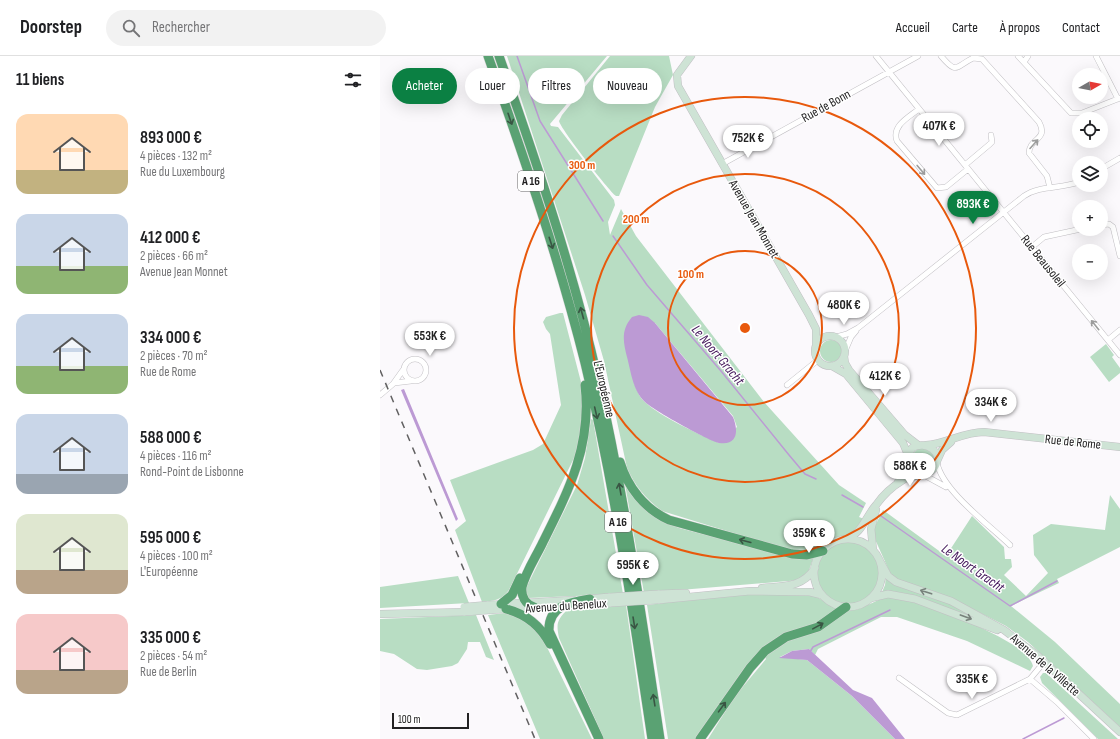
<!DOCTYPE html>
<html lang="fr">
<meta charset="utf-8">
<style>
:root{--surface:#fff;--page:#f2f2f2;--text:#202124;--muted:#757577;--line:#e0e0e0;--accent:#0b8043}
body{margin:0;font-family:"Sofia Sans Condensed",sans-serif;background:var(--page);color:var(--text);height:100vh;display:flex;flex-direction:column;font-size:15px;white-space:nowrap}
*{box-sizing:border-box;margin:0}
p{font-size:13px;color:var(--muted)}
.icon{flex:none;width:22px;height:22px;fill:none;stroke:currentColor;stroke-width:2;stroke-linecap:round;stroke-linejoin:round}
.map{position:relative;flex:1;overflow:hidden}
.details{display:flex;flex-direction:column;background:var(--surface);width:380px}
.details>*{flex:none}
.banner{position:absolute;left:12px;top:12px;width:380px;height:36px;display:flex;gap:8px}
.needle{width:26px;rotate:81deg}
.fabs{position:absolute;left:692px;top:12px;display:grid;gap:8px}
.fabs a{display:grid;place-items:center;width:36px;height:36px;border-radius:50%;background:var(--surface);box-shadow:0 4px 16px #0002;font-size:20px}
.scale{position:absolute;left:12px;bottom:10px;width:77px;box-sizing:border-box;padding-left:4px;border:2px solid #232223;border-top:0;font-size:11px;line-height:14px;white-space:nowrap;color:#232223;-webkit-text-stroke:3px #fff;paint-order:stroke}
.price{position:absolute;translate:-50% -34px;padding:0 9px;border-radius:14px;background:#fff;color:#222;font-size:13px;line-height:26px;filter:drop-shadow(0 1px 2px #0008)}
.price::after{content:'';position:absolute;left:50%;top:24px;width:12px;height:9px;margin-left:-6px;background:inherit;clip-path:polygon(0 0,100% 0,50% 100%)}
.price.active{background:var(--accent);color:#fff}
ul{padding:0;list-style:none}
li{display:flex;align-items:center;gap:12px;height:100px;padding:0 16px}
li span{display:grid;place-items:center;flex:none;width:112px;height:80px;border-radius:12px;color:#555}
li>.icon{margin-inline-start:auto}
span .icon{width:48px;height:48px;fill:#fffc;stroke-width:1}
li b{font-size:17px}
h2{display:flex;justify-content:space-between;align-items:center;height:48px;padding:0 16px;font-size:17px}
.pill{padding:0 14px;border-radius:18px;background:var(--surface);box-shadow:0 4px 16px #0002;font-size:14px;line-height:36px}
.pill.active{background:var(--accent);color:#fff}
header{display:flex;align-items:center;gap:24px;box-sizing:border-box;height:56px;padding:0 20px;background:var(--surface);border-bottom:1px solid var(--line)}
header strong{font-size:19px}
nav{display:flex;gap:22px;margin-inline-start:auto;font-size:14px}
.search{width:280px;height:36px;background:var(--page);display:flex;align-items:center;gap:10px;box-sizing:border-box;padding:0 14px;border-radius:22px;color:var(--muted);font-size:15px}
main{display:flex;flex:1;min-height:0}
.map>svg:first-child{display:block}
.green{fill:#b8ddc3;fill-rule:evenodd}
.water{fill:#bc9ad4}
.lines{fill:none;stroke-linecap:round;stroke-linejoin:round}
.stream{stroke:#bc9ad4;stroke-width:1.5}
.street-casing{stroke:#c1bfc3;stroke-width:6}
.secondary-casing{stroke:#c1bfc3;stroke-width:8}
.highway-casing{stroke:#d7d7d7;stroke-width:10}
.street{stroke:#fff;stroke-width:5}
.secondary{stroke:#cee3d5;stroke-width:7}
.highway{stroke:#5aa273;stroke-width:9}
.rail{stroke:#616061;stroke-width:1.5;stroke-dasharray:7 7;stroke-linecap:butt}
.secondary-bridge-casing{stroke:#c1bfc3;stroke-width:8;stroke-linecap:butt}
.secondary-bridge{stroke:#cee3d5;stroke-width:7}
.oneway{stroke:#395543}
.oneway2{stroke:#9c9c9c}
.oneway3{stroke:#78827c}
.ring{fill:none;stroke:#e8590c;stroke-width:2}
.labels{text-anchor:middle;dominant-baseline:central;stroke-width:3;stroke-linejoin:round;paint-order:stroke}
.shield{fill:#fff;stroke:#656465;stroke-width:1}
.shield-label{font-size:12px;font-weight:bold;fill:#232223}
.street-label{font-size:13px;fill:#232223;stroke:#fff}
.water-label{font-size:14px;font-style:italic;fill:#411559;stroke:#fff}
.centre{fill:#e8590c;stroke:#fff;stroke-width:2}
.ring-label{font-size:12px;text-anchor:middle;font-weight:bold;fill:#e8590c;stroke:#fff;stroke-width:3;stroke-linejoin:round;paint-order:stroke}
</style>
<header>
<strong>Doorstep</strong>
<div class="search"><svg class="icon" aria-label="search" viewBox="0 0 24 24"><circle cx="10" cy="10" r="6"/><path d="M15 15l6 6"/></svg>Rechercher</div>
<nav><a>Accueil</a><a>Carte</a><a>À propos</a><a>Contact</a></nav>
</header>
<main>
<section class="details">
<h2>11 biens<svg class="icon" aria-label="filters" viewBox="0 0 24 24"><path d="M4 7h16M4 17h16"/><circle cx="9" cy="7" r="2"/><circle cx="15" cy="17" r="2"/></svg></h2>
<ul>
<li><span style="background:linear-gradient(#ffd9b3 70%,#c2b280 0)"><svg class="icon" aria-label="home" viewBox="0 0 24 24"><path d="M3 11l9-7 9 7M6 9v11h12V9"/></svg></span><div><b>893 000 €</b><p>4 pièces · 132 m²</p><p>Rue du Luxembourg</p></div></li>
<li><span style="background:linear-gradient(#c9d6e8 65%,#8fb573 0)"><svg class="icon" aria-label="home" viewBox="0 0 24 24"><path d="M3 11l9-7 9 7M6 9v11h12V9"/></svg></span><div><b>412 000 €</b><p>2 pièces · 66 m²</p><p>Avenue Jean Monnet</p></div></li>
<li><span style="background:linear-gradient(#c9d6e8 65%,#8fb573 0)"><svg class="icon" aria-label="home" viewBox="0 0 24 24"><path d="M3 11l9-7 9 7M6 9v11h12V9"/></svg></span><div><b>334 000 €</b><p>2 pièces · 70 m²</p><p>Rue de Rome</p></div></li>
<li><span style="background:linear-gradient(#c9d6e8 75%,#9aa5b1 0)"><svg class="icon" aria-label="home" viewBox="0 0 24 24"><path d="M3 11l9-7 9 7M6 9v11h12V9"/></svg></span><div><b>588 000 €</b><p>4 pièces · 116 m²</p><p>Rond-Point de Lisbonne</p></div></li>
<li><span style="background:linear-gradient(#dfe7d0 70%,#b9a48a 0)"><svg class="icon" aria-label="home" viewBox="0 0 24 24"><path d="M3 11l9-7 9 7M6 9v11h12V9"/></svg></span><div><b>595 000 €</b><p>4 pièces · 100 m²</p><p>L'Européenne</p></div></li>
<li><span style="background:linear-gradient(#f6c9c9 70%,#b9a48a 0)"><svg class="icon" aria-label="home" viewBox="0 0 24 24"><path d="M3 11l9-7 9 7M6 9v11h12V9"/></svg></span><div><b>335 000 €</b><p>2 pièces · 54 m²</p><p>Rue de Berlin</p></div></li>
</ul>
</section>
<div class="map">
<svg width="740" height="683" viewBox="0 0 740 683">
<rect width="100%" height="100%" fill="#fbf9fc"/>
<!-- green -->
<path class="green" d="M127,0H227L170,68L171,70L178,71L234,144L235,149L228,166L230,179L241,153L256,180L384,346L459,429L486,447L479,461L484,463L473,478L455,482L441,492L426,496L405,493L282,455C266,443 255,430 247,412L224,305L205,239ZM275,267L353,360L357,371L339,387C317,377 282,362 265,346C259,341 257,334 254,327Z
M230,0H289L293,19L275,51L239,140H236C229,135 180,72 179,65L182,59Z
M180,257H183L201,326L202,369L195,400L129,534C122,544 113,545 102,546L75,474L86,465L70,424L153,394L163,388L181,349L170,278L166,273L163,266L166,261Z
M440 295a11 11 0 1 1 22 0a11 11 0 1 1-22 0Z
M726,288L734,299L732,301L740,312V317L729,326L710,301Z
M211,363L213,364L243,538L148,542L145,534L197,429L205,402Z
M532 403a11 11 0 1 1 22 0a11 11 0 1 1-22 0Z
M245,428L281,463L299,472L409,500H434L428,517L420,524L264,537Z
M730,439L740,453V491L677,523L679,527L631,550L675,586L740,648V671L648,586L626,570L569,541L520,526L511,519L494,481V472L503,454L566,500L592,460L624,491L625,503H631L632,511L624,519L646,540L668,517L654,499L653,479L671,468L725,474Z
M437 517a31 31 0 1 1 62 0a31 31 0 1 1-62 0Z
M78,520L89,547L0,552V531Z
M506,520L566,546L612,568L516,536H502L505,529Z
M367,537L433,539L457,552L438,567L397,582L316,683H288L267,549Z
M505,541C513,542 521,542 529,545C553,551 648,585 653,610L650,615L587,585L517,561H501L438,593L435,599L429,593L412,595L400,601L427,604L472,640L515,683H328L355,640L386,603L385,601L393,593L465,555L479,553Z
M246,549L265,683H224L179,582C176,567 177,564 188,553Z
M125,557C140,560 149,567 160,577L212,683H160L108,559Z
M96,559L114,604L106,601L100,586H88L87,593L78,607L72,610L47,614L37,613L14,598L0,595V563Z
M663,617H666L738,683H718L662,627L660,621Z"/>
<!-- water -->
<path class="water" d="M259,259L268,261L275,267L353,361C358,373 359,390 339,387C329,385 273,354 265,346C253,335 251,316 247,301C243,285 241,274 252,261Z
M24,333L78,463L76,465L21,334Z
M429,593L473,634L492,642L525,683H515L472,640L427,604L399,602L412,595Z"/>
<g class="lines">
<!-- stream -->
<path class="stream" d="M137,0L160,65L223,165
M233,180L267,229L341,315L409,399L425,418L436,423
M462,439L483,451
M501,460L630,550L677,525
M430,596L433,591L510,554
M643,683L684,662"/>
<defs>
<path id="street" d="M496,0L740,299
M561,0C577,19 575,11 593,2L602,3L659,66C669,84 649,82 649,97L667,120L670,132
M638,0L691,57H702L740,42
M716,0L738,43
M644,6L648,0
M539,53C529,61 511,70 517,85L557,132L566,131L588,113
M342,108L538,0
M585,109L610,88L612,86L611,79
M721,113L740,102
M721,169L729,168L733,171L740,200
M652,191L664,181L701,173
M456,281L467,278L478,272L644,140C660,129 681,133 699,126
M728,284L740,274
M465,295L471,281L476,275
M24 314a11 11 0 1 1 22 0a11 11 0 1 1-22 0Z
M14,327L31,325
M407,329L438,304
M0,339L13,328L23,314
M557,407C563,435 608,468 630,489
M542,418L566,431
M519,622L568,657L577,659L650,623L665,605
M650,623L677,646L714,683"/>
<path id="secondary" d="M311,0L297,19L298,30L429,259L436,273V289
M435 295a15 15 0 1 1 30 0a15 15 0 1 1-30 0Z
M464,300L465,307L469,314L525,379L538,389
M452,310L466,318L523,387L528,399
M546,389C566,388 583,376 604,376L740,391
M557,405L562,394L571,386
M518,426L527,404
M466,483C482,478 486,460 496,449C503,439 513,430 523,424C533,418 548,421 554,412C565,397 546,383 532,392L528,400L530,412L540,418
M434 517a34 34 0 1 1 68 0a34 34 0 1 1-68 0Z
M493,494L491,473L496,454
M501,507L508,520L516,526L571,545L624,574L658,600L740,676
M382,532C404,530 422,532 435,512
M278,538L306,537
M491,542L508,538L535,543L617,574
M206,543L230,541
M278,544L370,535L430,536L442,539
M107,549L194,544
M197,549L231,547
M110,554L185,549
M0,558L85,556"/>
<path id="highway" d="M108,0C144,101 179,203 205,307C235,431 253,557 272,683
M119,0C157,107 193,214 218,324C245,443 262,563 280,683
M240,406C248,432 265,453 289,464L412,498L427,499L443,495
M210,543C190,546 168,550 169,575L219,683
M121,548L132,539L140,522
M154,551C145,548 141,540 142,531C146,515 156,501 163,486C189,434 212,389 205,329
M126,553C146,558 160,569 170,588
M320,683L370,612L385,595L406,581L438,571L466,551"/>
</defs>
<!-- street casing -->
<use href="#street" class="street-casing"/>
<!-- secondary casing -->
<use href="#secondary" class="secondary-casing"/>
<!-- highway casing -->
<use href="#highway" class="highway-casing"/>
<!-- street -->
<use href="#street" class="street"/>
<!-- secondary -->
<use href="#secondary" class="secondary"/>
<!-- highway -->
<use href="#highway" class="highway"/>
<!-- rail -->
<path class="rail" d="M0,314L155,683"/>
<defs>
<path id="secondary-bridge" d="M230,541L278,538
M231,547L278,544
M84,551L107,549
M85,556L110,554"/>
</defs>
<!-- secondary-bridge casing -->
<use href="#secondary-bridge" class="secondary-bridge-casing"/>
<!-- secondary-bridge -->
<use href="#secondary-bridge" class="secondary-bridge"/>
</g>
<!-- one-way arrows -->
<defs><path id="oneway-shaft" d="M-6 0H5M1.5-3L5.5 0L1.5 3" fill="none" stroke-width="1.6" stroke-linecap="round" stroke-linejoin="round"/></defs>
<g class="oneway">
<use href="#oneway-shaft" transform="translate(130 63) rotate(71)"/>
<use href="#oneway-shaft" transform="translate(171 187) rotate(72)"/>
<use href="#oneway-shaft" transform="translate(202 257) rotate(-105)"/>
<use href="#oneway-shaft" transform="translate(216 357) rotate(77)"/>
<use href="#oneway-shaft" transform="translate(240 433) rotate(-100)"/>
<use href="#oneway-shaft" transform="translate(365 485) rotate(-165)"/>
<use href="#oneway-shaft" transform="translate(254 567) rotate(81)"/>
<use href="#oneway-shaft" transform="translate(438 570) rotate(-29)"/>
<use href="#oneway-shaft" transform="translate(274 644) rotate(-99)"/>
<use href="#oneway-shaft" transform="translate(342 651) rotate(-54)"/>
</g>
<g class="oneway2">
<use href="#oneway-shaft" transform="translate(654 88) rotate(-48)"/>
<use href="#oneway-shaft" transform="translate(541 114) rotate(50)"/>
<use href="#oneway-shaft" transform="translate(715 269) rotate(-129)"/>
</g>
<g class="oneway3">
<use href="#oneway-shaft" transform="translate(546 536) rotate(-162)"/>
<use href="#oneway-shaft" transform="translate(586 561) rotate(20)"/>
</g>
<!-- distance rings -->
<g class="ring">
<circle cx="365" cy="272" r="77"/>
<circle cx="365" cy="272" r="154"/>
<circle cx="365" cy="272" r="231"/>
</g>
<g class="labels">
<!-- shield labels -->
<g class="shield">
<rect x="138" y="115" width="26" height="20" rx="3"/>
<rect x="225" y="456" width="26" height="20" rx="3"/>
</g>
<g class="shield-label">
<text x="151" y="125">A 16</text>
<text x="238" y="466">A 16</text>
</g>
<!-- street labels -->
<g class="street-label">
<text transform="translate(446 50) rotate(-29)">Rue de Bonn</text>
<text transform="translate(374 163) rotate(60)">Avenue Jean Monnet</text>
<text transform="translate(663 205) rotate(51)">Rue Beausoleil</text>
<text transform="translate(224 333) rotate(77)">L'Européenne</text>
<text transform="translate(693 386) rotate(6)">Rue de Rome</text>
<text transform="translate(186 550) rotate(-4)">Avenue du Benelux</text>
<text transform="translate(665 609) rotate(41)">Avenue de la Villette</text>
</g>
<!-- water labels -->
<g class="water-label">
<text transform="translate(338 299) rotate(50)">Le Noort Gracht</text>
<text transform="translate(593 512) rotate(35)">Le Noort Gracht</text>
</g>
</g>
<circle cx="365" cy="272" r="6" class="centre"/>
<g class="ring-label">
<text x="202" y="113">300 m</text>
<text x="256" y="167">200 m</text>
<text x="311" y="222">100 m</text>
</g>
</svg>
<div class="fabs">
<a><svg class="needle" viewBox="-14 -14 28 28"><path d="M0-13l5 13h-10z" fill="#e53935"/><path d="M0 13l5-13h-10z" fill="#757577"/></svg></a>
<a><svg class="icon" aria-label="locate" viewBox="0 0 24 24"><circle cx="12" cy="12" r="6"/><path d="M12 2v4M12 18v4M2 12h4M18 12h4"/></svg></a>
<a><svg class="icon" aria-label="layers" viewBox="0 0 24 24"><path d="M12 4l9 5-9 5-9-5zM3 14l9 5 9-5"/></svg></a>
<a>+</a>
<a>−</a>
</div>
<div class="scale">100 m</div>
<b class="price" style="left:559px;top:91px">407K €</b>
<b class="price" style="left:368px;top:103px">752K €</b>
<b class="price active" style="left:593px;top:169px">893K €</b>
<b class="price" style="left:464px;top:270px">480K €</b>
<b class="price" style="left:50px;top:301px">553K €</b>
<b class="price" style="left:505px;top:341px">412K €</b>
<b class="price" style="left:611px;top:367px">334K €</b>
<b class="price" style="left:530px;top:431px">588K €</b>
<b class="price" style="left:429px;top:498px">359K €</b>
<b class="price" style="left:253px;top:530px">595K €</b>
<b class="price" style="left:592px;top:644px">335K €</b>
<div class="banner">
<a class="pill active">Acheter</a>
<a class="pill">Louer</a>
<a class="pill">Filtres</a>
<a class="pill">Nouveau</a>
</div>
</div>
</main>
